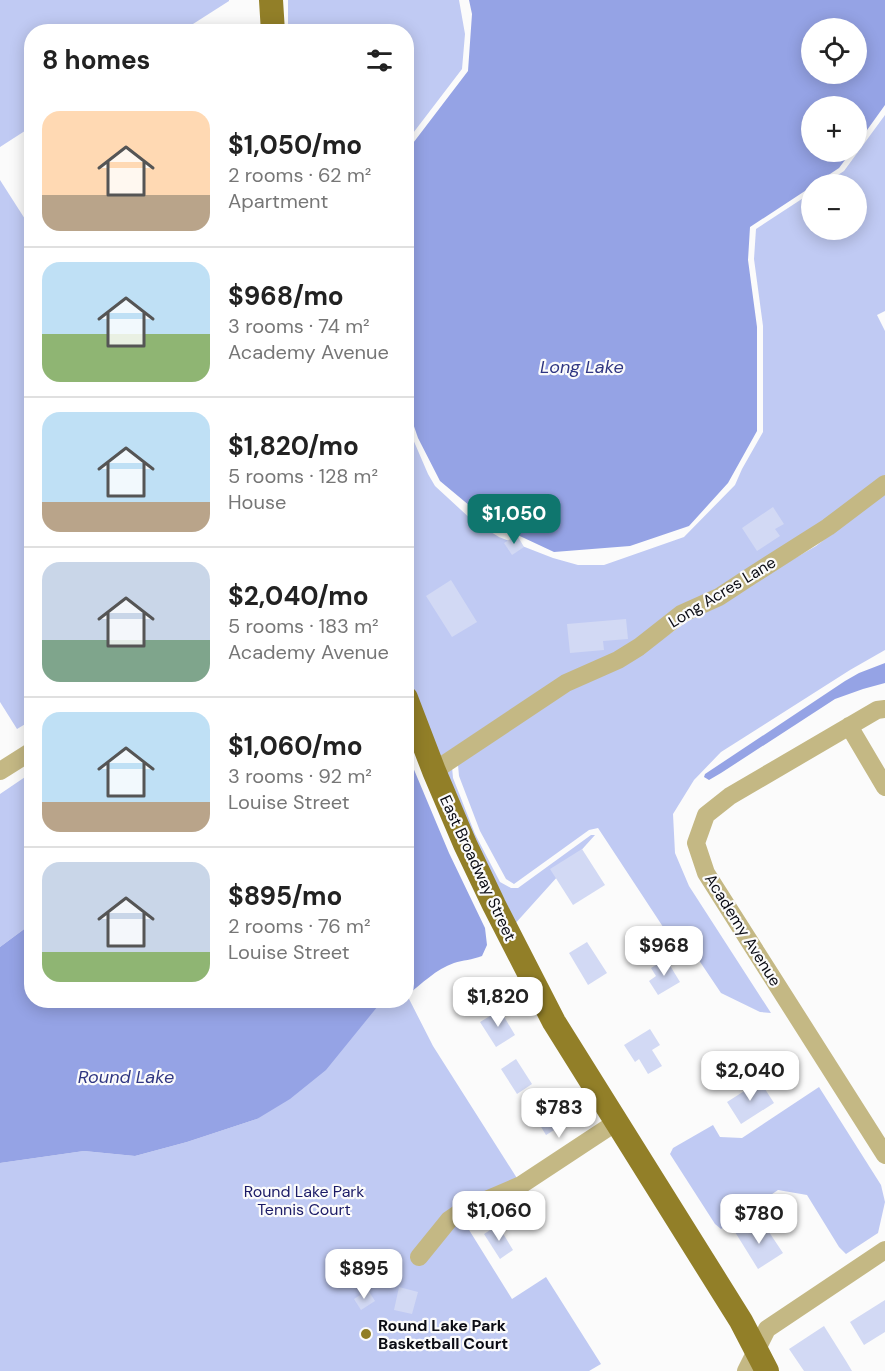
<!DOCTYPE html>
<meta charset="utf-8">
<style>
:root{--surface:#fff;--page:#f2f2f2;--text:#222;--muted:#767676;--line:#e0e0e0;--accent:#0f766e}
body{margin:0;font-family:"DM Sans",sans-serif;background:var(--page);color:var(--text);height:100vh;display:flex;flex-direction:column;font-size:22px;white-space:nowrap}
*{box-sizing:border-box;margin:0}
p{font-size:20px;color:var(--muted)}
.icon{flex:none;width:33px;height:33px;fill:none;stroke:currentColor;stroke-width:2;stroke-linecap:round;stroke-linejoin:round}
.map{position:relative;flex:1;overflow:hidden}
.side{position:absolute;left:24px;top:24px;width:390px;height:984px;display:flex;flex-direction:column;background:var(--surface);border-radius:24px;box-shadow:0 3px 15px #0003}
.side>*{flex:none}
.fabs{position:absolute;left:801px;top:18px;display:grid;gap:12px}
.fabs a{display:grid;place-items:center;width:66px;height:66px;border-radius:50%;background:var(--surface);box-shadow:0 3px 15px #0003;font-size:30px}
.price{position:absolute;translate:-50% -51px;padding:0 14px;border-radius:12px;background:#fff;color:#222;font-size:20px;line-height:39px;filter:drop-shadow(0 2px 3px #0008)}
.price::after{content:'';position:absolute;left:50%;top:36px;width:18px;height:14px;margin-left:-9px;background:inherit;clip-path:polygon(0 0,100% 0,50% 100%)}
.price.selected{background:var(--accent);color:#fff}
ul{padding:0;list-style:none}
li{display:flex;align-items:center;gap:18px;height:150px;padding:0 18px}
li+li{border-top:2px solid var(--line)}
li span{display:grid;place-items:center;flex:none;width:168px;height:120px;border-radius:18px;color:#555}
li>.icon{margin-inline-start:auto}
span .icon{width:72px;height:72px;fill:#fffc;stroke-width:1}
li b{font-size:26px}
h2{display:flex;justify-content:space-between;align-items:center;height:72px;padding:0 18px;font-size:26px}
.map>svg:first-child{display:block}
.green{fill:#c0caf3}
.water{fill:#95a3e5;fill-rule:evenodd}
.building{fill:#d2d9f4}
.lines{fill:none;stroke-linecap:round;stroke-linejoin:round}
.minor{stroke:#c4b884;stroke-width:18}
.major{stroke:#927f28;stroke-width:24}
.poi-dot{fill:#917e24;stroke:#fbfbfb;stroke-width:2}
.labels{text-anchor:middle;dominant-baseline:central;stroke-width:4.5;stroke-linejoin:round;paint-order:stroke}
.street-label{font-size:16px;fill:#0b0c14;stroke:#fbfbfb}
.park-label{font-size:16px;fill:#1b1b66;stroke:#fbfbfb}
.poi-label{font-size:16px;font-weight:bold;fill:#0b0c14;stroke:#fbfbfb;text-anchor:start}
.water-label{font-size:18px;font-style:italic;fill:#2f3682;stroke:#fbfbfb}
</style>
<div class="map">
<svg width="885" height="1371" viewBox="0 0 885 1371">
<rect width="100%" height="100%" fill="#fbfbfb"/>
<!-- green -->
<path class="green" d="M0,0H229V1L182,31L32,32L31,127L0,147Z
M288,0H459L465,34L462,69L407,141L406,32L288,31Z
M885,115V311L877,315L885,331V476C743,581 589,670 438,760L407,677L406,423L428,474L435,486L473,521L499,537L553,558L578,565H604L684,537L735,485L742,469L763,432V326L754,259L756,229L811,193L812,230H856V184H824L844,171Z
M0,180L32,230V720L17,729L0,702Z
M885,493V650L850,670L721,752L694,780L673,814L675,853L689,886L771,1013L760,1012L721,993L686,941L669,936L598,828L589,830L514,884L506,879L480,831L459,776L458,765L556,698L665,637L697,615L816,546Z
M452,767L453,778L475,834L500,882L511,888H518L591,835H595L513,926L443,773Z
M31,773V924L0,947V794Z
M407,995L433,1046L527,1194L467,1222L466,1225L512,1299L546,1277L601,1364L589,1371H0V1163L84,1151L135,1156L187,1142L257,1119L382,1001L406,1000Z
M819,1087L881,1185L885,1202L878,1233L846,1254L839,1247L807,1195L778,1190L721,1229L715,1224L670,1154L673,1148L713,1125L720,1137L742,1138Z"/>
<!-- water -->
<path class="water" d="M469,0H885V105L857,144L856,106H812V152H851L839,168L815,184H812L811,187L750,227L748,260L757,327V431L728,483L689,526L630,546L554,552L488,521L440,481L418,438L406,403L407,151L468,71L472,14ZM856,28V74H812V28Z
M885,663V683L863,689L835,699L721,773L709,780L704,777L705,774L845,681L859,673Z
M407,753L449,853L485,928L487,945L482,956C472,960 463,960 454,963C436,969 422,984 407,995Z
M31,924L32,1000L382,1001L326,1070L290,1099L257,1119L187,1142L135,1156L84,1151L0,1163V947Z"/>
<!-- building -->
<path class="building" d="M773,507L784,524L775,529L780,536L757,551L742,528Z
M517,535L524,547L512,555L504,543Z
M451,580L477,622L452,637L426,596Z
M626,619L628,639L603,641L604,650L570,653L567,624Z
M582,849L605,885L573,905L550,869Z
M587,942L607,973L588,985L569,953Z
M666,959L680,982L658,995L649,981L656,976L651,968Z
M500,1010L515,1035L496,1047L480,1022Z
M650,1029L660,1045L652,1050L662,1066L648,1074L639,1059L635,1062L624,1045Z
M516,1059L532,1084L517,1094L501,1069Z
M760,1081L774,1103L741,1124L727,1102Z
M553,1106L564,1124L546,1135L535,1117Z
M750,1223L755,1232L765,1226L783,1253L758,1269L735,1232Z
M498,1225L513,1250L500,1259L484,1234Z
M399,1287L418,1292L412,1314L394,1310Z
M368,1290L375,1301L361,1310L354,1299Z
M885,1300V1332L864,1345L850,1322Z
M824,1326L846,1361L852,1371H804L789,1349Z"/>
<g class="lines">
<!-- minor -->
<path class="minor" d="M885,709L877,710L730,796L706,815L696,843L706,873L885,1155
M849,726L885,787
M0,771L32,751
M434,771L566,683L618,660L639,647L681,614L719,597L751,576L828,527L885,484
M419,1257L449,1220L465,1209L521,1185L615,1123
M746,1371L767,1329L885,1250"/>
<!-- major -->
<path class="major" d="M271,0L273,32
M406,698L434,771L465,844L494,905L554,1022L741,1321L767,1371"/>
</g>
<!-- markers -->
<circle class="poi-dot" cx="366" cy="1334" r="6"/>
<g class="labels">
<!-- street labels -->
<g class="street-label">
<text transform="translate(722 592) rotate(-31)">Long Acres Lane</text>
<text transform="translate(478 868) rotate(65)">East Broadway Street</text>
<text transform="translate(743 930) rotate(58)">Academy Avenue</text>
</g>
<!-- park labels -->
<g class="park-label">
<text x="304" y="1191">Round Lake Park<tspan x="304" dy="18">Tennis Court</tspan></text>
</g>
<!-- poi labels -->
<g class="poi-label">
<text x="378" y="1325">Round Lake Park<tspan x="378" dy="18">Basketball Court</tspan></text>
</g>
<!-- water labels -->
<g class="water-label">
<text x="582" y="367">Long Lake</text>
<text x="126" y="1077">Round Lake</text>
</g>
</g>
</svg>
<div class="fabs">
<a><svg class="icon" aria-label="locate" viewBox="0 0 24 24"><circle cx="12" cy="12" r="6"/><path d="M12 2v4M12 18v4M2 12h4M18 12h4"/></svg></a>
<a>+</a>
<a>−</a>
</div>
<b class="price selected" style="left:514px;top:545px">$1,050</b>
<b class="price" style="left:664px;top:977px">$968</b>
<b class="price" style="left:498px;top:1028px">$1,820</b>
<b class="price" style="left:750px;top:1102px">$2,040</b>
<b class="price" style="left:559px;top:1139px">$783</b>
<b class="price" style="left:499px;top:1242px">$1,060</b>
<b class="price" style="left:759px;top:1245px">$780</b>
<b class="price" style="left:364px;top:1300px">$895</b>
<section class="side">
<h2>8 homes<svg class="icon" aria-label="filters" viewBox="0 0 24 24"><path d="M4 7h16M4 17h16"/><circle cx="9" cy="7" r="2"/><circle cx="15" cy="17" r="2"/></svg></h2>
<ul>
<li><span style="background:linear-gradient(#ffd9b3 70%,#b9a48a 0)"><svg class="icon" aria-label="home" viewBox="0 0 24 24"><path d="M3 11l9-7 9 7M6 9v11h12V9"/></svg></span><div><b>$1,050/mo</b><p>2 rooms · 62 m²</p><p>Apartment</p></div></li>
<li><span style="background:linear-gradient(#bfe0f5 60%,#8fb573 0)"><svg class="icon" aria-label="home" viewBox="0 0 24 24"><path d="M3 11l9-7 9 7M6 9v11h12V9"/></svg></span><div><b>$968/mo</b><p>3 rooms · 74 m²</p><p>Academy Avenue</p></div></li>
<li><span style="background:linear-gradient(#bfe0f5 75%,#b9a48a 0)"><svg class="icon" aria-label="home" viewBox="0 0 24 24"><path d="M3 11l9-7 9 7M6 9v11h12V9"/></svg></span><div><b>$1,820/mo</b><p>5 rooms · 128 m²</p><p>House</p></div></li>
<li><span style="background:linear-gradient(#c9d6e8 65%,#7fa58c 0)"><svg class="icon" aria-label="home" viewBox="0 0 24 24"><path d="M3 11l9-7 9 7M6 9v11h12V9"/></svg></span><div><b>$2,040/mo</b><p>5 rooms · 183 m²</p><p>Academy Avenue</p></div></li>
<li><span style="background:linear-gradient(#bfe0f5 75%,#b9a48a 0)"><svg class="icon" aria-label="home" viewBox="0 0 24 24"><path d="M3 11l9-7 9 7M6 9v11h12V9"/></svg></span><div><b>$1,060/mo</b><p>3 rooms · 92 m²</p><p>Louise Street</p></div></li>
<li><span style="background:linear-gradient(#c9d6e8 75%,#8fb573 0)"><svg class="icon" aria-label="home" viewBox="0 0 24 24"><path d="M3 11l9-7 9 7M6 9v11h12V9"/></svg></span><div><b>$895/mo</b><p>2 rooms · 76 m²</p><p>Louise Street</p></div></li>
</ul>
</section>
</div>
